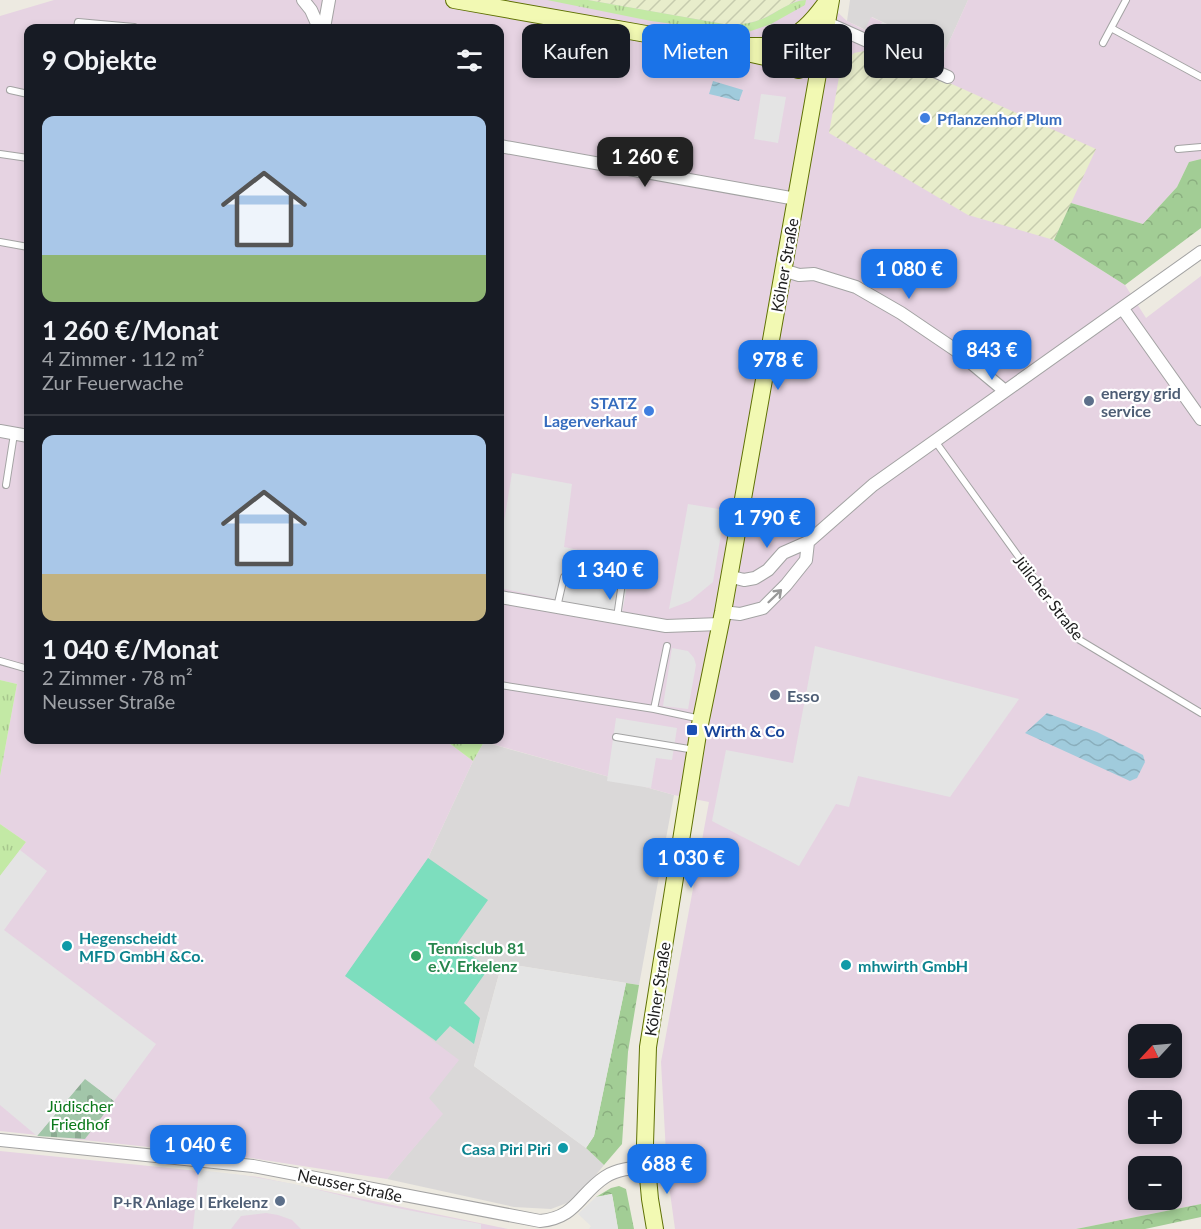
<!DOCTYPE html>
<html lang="de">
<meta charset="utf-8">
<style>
:root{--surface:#171b24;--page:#242831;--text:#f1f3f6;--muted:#9ea1a6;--line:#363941;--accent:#1a73e8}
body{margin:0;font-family:Lato,sans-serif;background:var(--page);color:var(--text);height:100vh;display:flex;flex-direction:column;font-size:22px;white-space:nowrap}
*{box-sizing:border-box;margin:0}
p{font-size:20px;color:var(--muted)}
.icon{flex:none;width:33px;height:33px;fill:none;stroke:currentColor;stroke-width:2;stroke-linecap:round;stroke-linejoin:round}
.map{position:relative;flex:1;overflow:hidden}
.side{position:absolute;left:24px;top:24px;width:480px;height:720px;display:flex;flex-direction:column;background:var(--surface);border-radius:12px;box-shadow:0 3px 9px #0003}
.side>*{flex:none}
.hud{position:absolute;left:522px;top:24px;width:570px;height:54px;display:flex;gap:12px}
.needle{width:39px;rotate:244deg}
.tools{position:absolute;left:1128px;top:1024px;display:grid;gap:12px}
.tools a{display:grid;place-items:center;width:54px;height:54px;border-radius:12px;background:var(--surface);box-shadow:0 3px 9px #0003;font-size:30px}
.price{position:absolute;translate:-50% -51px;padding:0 14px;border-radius:12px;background:var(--accent);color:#fff;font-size:20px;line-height:39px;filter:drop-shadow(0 2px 3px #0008)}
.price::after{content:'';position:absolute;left:50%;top:36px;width:18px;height:14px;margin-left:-9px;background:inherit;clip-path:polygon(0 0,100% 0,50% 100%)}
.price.on{background:#222;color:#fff}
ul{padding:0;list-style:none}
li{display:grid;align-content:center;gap:12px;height:318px;padding:0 18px}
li+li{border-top:2px solid var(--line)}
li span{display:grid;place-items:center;height:186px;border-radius:12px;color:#555}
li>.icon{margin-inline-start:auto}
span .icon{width:108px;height:108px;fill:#fffc;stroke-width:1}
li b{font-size:26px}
h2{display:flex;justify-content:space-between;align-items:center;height:72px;padding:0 18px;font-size:26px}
.tag{padding:0 21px;border-radius:12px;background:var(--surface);box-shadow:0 3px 9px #0003;font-size:21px;line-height:54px}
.tag.on{background:var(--accent);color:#fff}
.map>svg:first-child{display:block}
.residential{fill:#dad8d8}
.industrial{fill:#e6d3e2;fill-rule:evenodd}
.farmland{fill:url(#farmland-furrows)}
.grass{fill:url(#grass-tufts)}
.forest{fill:url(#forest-crowns)}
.cemetery{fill:url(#cemetery-stones)}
.pitch{fill:#7ddebe}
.parking{fill:#e4e4e4}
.water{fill:url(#water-waves)}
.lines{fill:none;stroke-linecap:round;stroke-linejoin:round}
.lane-casing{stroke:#a3a3a3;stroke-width:8}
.street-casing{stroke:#a3a3a3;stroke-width:14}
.secondary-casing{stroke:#5f7104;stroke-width:18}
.lane{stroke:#fff;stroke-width:6}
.street{stroke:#fff;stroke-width:12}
.secondary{stroke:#f2f9b3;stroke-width:16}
.oneway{stroke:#999}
.shop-dot{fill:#3f7fe0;stroke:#fff;stroke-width:2}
.service-dot{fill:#5c6f8a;stroke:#fff;stroke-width:2}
.transit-dot{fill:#1a4fb4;stroke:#fff;stroke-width:2}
.culture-dot{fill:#0f9aa8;stroke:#fff;stroke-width:2}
.leisure-dot{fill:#2e9e5b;stroke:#fff;stroke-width:2}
.labels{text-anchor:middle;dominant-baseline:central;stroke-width:4.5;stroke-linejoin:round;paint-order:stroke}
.shop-label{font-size:16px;font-weight:bold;fill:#366cbe;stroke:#fff;text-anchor:start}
.street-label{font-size:16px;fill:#1c1c1c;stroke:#fff}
.service-label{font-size:16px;font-weight:bold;fill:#4e5e75;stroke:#fff;text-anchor:start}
.transit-label{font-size:16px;font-weight:bold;fill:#164399;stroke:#fff;text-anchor:start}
.culture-label{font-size:16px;font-weight:bold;fill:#0d838f;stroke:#fff;text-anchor:start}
.leisure-label{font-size:16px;font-weight:bold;fill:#27864d;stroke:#fff;text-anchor:start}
.park-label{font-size:16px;fill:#0a791a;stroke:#fff}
</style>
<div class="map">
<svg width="1201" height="1229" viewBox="0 0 1201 1229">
<defs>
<pattern id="farmland-furrows" width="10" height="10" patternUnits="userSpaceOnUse" patternTransform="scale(1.5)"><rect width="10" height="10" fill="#e8edcb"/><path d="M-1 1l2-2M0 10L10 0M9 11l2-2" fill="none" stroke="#c6cbae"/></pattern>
<pattern id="grass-tufts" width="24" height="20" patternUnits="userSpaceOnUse" patternTransform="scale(1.5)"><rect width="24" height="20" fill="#c3e9a5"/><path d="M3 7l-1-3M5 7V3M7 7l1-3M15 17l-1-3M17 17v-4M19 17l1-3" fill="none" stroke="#a7c78d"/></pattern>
<pattern id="forest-crowns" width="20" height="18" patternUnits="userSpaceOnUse" patternTransform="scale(1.5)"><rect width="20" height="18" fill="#a2cd95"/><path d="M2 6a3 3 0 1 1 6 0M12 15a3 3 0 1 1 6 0" fill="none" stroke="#8baf80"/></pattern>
<pattern id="cemetery-stones" width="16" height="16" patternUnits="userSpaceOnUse" patternTransform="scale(1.5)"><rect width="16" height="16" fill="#a2c6a9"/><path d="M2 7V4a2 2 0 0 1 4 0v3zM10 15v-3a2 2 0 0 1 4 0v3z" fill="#8baa91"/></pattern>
<pattern id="water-waves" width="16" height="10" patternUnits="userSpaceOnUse" patternTransform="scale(1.5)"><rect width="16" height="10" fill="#a0cbdc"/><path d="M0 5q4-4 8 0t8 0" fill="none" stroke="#89aebc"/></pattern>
</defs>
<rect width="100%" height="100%" fill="#edeae1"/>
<!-- residential -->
<path class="residential" d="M850,0H968L945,51L872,17L866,30L847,21Z
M484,742L674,795L639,985L502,963L474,1066L586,1148L604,1165L591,1181L567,1203L551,1209L514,1207L387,1179L442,1114L429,1099L345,976L428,858L473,761Z"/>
<!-- industrial -->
<path class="industrial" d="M54,0H824L847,21L865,30L871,17L945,51L968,0H1201V159L1189,162L1177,187L1143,224L1071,203L1054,240L1125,285L1146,318L1201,276V1204L1076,1229H675L667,1171L661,1062L709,802L674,795L485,742L480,740H500V28H28V740H445L473,761L428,858L346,975L459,1060L429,1098L443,1114L387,1179L251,1158L0,1131V876L26,842L0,824V776L17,684L0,680V16ZM1138,1035H1172V1068H1138ZM1138,1101H1172V1134H1138ZM1138,1167H1172V1200H1138Z
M0,1151L258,1177L508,1229H0Z"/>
<!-- farmland -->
<path class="farmland" d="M588,0H798L760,20L740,25L724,24Z
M874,49L1096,149L1054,240L968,215L829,133L841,66L854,53Z"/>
<!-- grass -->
<path class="grass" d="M547,0H588L724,24C737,25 750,24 762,19C777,13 791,0 806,0L805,5L771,24L748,32L725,31L651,21Z
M0,680L17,684L0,776Z
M445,740H480L484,742L473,761Z
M0,824L26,842L0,876Z"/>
<!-- forest -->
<path class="forest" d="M1201,159V228L1125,285L1054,240L1071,203L1143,224L1177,187L1189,162Z
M626,983L639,985L628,1052L622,1144L604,1165L586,1148L594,1136Z
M619,1186L626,1189L634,1229H618L612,1194L596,1197L611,1188Z
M1201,1204V1217L1145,1229H1076Z"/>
<!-- cemetery -->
<path class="cemetery" d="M85,1078L114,1101L85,1139L37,1136Z"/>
<!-- pitch -->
<path class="pitch" d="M428,858L488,900L456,945L489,968L464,1003L480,1018L474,1044L450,1026L436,1041L345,976Z"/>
<!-- parking -->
<path class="parking" d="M882,22L945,51L939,64L876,35Z
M761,94L786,97L778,143L754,139Z
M512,473L572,484L564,547L632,561L622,613L500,588V546Z
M688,504L725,510L713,582L690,601L669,609Z
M815,646L1019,699L950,797L858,776L849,807L836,804L799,866L712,821L726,750L793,763Z
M672,648L688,651L694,658L696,665L688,709L663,706Z
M616,718L677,728L672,760L656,758L651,788L607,781Z
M20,850L47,871L4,930L156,1044L114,1101L85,1079L37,1136L0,1105V876Z
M502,963L626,983L594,1136L586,1148L474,1066Z
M199,1170L242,1175L294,1184L376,1204L481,1224V1229H301L292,1220L278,1215L266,1213L241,1216L231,1229H193Z
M612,1194L618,1229H589L591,1226L578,1214L596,1197Z"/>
<!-- water -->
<path class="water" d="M713,81L743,90L739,101L709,94Z
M1047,713L1097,732L1143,755L1145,762L1137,778L1130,781L1025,733Z"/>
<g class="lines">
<defs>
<path id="lane" d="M1126,0L1111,28L1201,77
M77,28L78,22L134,27
M1103,43L1111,28
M10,90L28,94
M1178,149L1201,147
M0,154L28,158
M0,242L28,247
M935,441L1078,639L1201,713
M6,485L14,434
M557,607L564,577L622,585
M617,617L625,562
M667,646L654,709L701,719
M0,661L28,669
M500,685L654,709
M616,737L695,750"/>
<path id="street" d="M303,0L311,10L319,28
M827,23L948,77
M324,28L329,0
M500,146L796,199
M783,270L799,275L814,274L856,287L901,313L957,351L1005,391
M1123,309L1201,419
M0,431L28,436
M728,576L744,580L755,578L768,570L783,553L808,542L873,485L1201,252
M500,597L666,626L720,624
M723,612L740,614L763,608L786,585L806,560L808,542
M0,1140L253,1166L540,1221C576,1218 579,1194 605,1177C617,1169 632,1168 646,1167"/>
<path id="secondary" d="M454,0L720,47L769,58L798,70L819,64
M745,46H774L801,50L819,64
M774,46C799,37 813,21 828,0
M655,1229L650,1199L645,1144L648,1047L698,734L723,612L831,0"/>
</defs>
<!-- lane casing -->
<use href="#lane" class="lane-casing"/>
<!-- street casing -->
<use href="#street" class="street-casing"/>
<!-- secondary casing -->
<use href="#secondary" class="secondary-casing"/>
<!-- lane -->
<use href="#lane" class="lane"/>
<!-- street -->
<use href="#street" class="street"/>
<!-- secondary -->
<use href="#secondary" class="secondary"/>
</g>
<!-- one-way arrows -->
<defs><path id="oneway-shaft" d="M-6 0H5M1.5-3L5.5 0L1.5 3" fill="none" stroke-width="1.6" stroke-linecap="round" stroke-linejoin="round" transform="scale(1.5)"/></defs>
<use class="oneway" href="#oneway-shaft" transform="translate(775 596) rotate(-44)"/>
<!-- markers -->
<g class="shop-dot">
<circle cx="925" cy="118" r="6"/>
<circle cx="649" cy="411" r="6"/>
</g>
<g class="service-dot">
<circle cx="1089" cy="401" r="6"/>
<circle cx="775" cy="695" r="6"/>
<circle cx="280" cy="1201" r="6"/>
</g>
<rect class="transit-dot" x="686" y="724" width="12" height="12" rx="3"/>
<g class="culture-dot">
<circle cx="67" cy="946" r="6"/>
<circle cx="846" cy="965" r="6"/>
<circle cx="563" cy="1148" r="6"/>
</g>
<circle class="leisure-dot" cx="416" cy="956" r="6"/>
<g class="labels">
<!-- shop labels -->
<g class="shop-label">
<text x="937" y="118">Pflanzenhof Plum</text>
<text x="637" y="402" text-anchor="end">STATZ<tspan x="637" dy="18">Lagerverkauf</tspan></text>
</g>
<!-- street labels -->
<g class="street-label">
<text transform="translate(784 265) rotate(-80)">Kölner Straße</text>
<text transform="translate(1049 597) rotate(52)">Jülicher Straße</text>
<text transform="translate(657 989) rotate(-81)">Kölner Straße</text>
<text transform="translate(350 1185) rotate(12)">Neusser Straße</text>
</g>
<!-- service labels -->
<g class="service-label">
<text x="1101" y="392">energy grid<tspan x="1101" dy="18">service</tspan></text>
<text x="787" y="695">Esso</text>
<text x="268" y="1201" text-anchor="end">P+R Anlage I Erkelenz</text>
</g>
<!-- transit labels -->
<g class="transit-label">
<text x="704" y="730">Wirth &amp; Co</text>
</g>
<!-- culture labels -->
<g class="culture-label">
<text x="79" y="937">Hegenscheidt<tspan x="79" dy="18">MFD GmbH &amp;Co.</tspan></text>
<text x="858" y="965">mhwirth GmbH</text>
<text x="551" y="1148" text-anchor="end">Casa Piri Piri</text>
</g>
<!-- leisure labels -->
<g class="leisure-label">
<text x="428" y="947">Tennisclub 81<tspan x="428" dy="18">e.V. Erkelenz</tspan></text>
</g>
<!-- park labels -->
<g class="park-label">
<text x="80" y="1105">Jüdischer<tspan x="80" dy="18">Friedhof</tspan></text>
</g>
</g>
</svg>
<div class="tools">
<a><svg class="needle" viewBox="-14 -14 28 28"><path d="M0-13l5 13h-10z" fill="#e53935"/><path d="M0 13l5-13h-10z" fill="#9ea1a6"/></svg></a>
<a>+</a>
<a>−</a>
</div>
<b class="price on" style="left:645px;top:188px">1 260 €</b>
<b class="price" style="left:909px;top:300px">1 080 €</b>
<b class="price" style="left:992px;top:381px">843 €</b>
<b class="price" style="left:778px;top:391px">978 €</b>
<b class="price" style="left:767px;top:549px">1 790 €</b>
<b class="price" style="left:610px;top:601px">1 340 €</b>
<b class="price" style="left:691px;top:889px">1 030 €</b>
<b class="price" style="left:198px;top:1176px">1 040 €</b>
<b class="price" style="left:667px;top:1195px">688 €</b>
<div class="hud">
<a class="tag">Kaufen</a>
<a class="tag on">Mieten</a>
<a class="tag">Filter</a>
<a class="tag">Neu</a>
</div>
<section class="side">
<h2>9 Objekte<svg class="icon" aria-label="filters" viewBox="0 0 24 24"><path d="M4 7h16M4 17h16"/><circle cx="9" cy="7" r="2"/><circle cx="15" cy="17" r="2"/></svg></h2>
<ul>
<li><span style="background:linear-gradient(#a9c7e8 75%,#8fb573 0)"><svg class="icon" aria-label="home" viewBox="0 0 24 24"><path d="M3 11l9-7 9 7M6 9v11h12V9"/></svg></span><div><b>1 260 €/Monat</b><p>4 Zimmer · 112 m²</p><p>Zur Feuerwache</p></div></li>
<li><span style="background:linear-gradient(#a9c7e8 75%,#c2b280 0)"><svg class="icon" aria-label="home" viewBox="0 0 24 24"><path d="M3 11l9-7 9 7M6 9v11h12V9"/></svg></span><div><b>1 040 €/Monat</b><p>2 Zimmer · 78 m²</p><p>Neusser Straße</p></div></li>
</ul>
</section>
</div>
